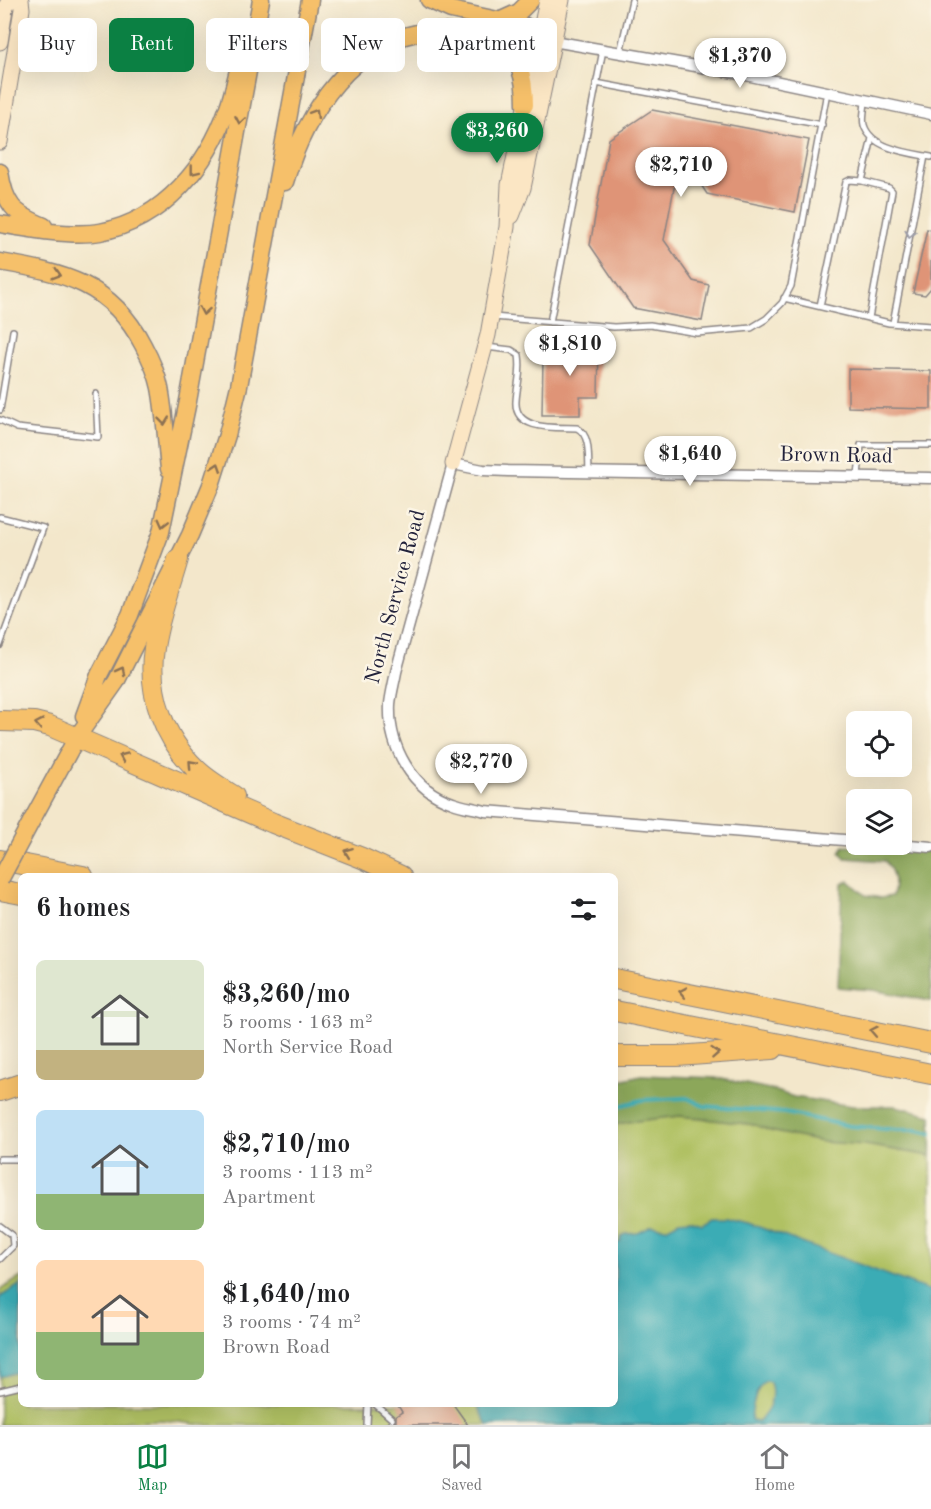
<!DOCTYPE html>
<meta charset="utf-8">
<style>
:root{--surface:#fff;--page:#f6f6f6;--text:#202124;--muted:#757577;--line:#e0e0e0;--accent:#0b8043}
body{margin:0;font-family:"Old Standard TT",serif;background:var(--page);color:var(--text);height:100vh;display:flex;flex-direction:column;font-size:22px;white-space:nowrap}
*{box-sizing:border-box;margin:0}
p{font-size:20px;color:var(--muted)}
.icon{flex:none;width:33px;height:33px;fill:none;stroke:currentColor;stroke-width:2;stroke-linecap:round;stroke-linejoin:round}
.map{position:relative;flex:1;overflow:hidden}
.sheet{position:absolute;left:18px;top:873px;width:600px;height:534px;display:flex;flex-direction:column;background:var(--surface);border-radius:9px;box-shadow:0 6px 24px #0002}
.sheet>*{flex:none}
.guide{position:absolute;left:18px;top:18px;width:600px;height:54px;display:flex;gap:12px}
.buttons{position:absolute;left:846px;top:711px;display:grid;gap:12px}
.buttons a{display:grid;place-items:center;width:66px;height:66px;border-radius:9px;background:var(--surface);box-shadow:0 6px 24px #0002;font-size:30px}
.price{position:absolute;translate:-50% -51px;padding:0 14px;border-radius:21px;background:#fff;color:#222;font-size:20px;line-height:39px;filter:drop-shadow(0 2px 3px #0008)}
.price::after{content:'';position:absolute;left:50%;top:36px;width:18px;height:14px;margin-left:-9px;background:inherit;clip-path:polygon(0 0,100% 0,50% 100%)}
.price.current{background:var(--accent);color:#fff}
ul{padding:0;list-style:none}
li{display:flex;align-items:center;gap:18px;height:150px;padding:0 18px}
li span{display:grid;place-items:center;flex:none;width:168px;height:120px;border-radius:9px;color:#555}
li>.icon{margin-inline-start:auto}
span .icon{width:72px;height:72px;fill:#fffc;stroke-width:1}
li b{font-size:26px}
h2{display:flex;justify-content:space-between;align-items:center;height:72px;padding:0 18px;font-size:26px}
.pill{padding:0 21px;border-radius:9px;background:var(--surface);box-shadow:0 6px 24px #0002;font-size:21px;line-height:54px}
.pill.current{background:var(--accent);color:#fff}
.tab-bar{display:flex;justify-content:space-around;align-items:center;height:84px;border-top:2px solid var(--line);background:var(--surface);font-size:16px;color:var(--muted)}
.tab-bar a{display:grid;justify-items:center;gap:3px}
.tab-bar .current{color:var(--accent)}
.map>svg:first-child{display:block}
.green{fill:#b0c164;stroke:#697250;stroke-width:1.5}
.forest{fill:#8ca75a;stroke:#57644a;stroke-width:1.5}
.water{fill:#3bacb5;stroke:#2e6778;stroke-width:1.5;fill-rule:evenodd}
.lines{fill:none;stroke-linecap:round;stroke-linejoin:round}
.stream{stroke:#3bacb5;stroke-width:4}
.building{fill:#df9477}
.lane-casing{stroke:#8a8483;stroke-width:8}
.street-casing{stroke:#8a8483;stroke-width:13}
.secondary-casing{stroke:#8a8483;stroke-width:17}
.primary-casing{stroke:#8a8483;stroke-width:19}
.highway-casing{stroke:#8a8483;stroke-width:22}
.lane{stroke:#fff;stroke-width:5}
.street{stroke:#fff;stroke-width:10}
.secondary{stroke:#fbe6c4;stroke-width:15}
.primary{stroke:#f6c06b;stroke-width:16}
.highway{stroke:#f6c06b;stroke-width:20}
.primary-bridge-casing{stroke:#8a8483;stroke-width:19;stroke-linecap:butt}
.primary-bridge{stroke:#f6c06b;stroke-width:16}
.oneway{stroke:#8c7153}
.oneway2{stroke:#9c9ca7}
.labels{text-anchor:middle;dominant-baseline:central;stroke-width:5;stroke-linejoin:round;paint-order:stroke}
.street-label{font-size:21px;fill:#22223b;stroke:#fcf5e5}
</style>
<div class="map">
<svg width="931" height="1425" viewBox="0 0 931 1425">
<rect width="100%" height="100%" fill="#fcf5e5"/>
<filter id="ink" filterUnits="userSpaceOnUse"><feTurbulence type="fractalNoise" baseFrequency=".0167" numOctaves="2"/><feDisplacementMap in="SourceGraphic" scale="12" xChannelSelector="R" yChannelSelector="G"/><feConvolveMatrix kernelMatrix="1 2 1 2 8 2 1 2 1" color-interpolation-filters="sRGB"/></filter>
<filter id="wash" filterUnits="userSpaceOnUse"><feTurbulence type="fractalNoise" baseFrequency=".008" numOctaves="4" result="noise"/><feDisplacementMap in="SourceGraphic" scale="24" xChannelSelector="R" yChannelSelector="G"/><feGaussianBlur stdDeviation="1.35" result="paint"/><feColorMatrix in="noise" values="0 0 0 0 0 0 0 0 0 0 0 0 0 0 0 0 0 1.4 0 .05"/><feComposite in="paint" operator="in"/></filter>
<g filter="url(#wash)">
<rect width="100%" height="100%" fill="#f3e7cb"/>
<!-- green -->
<path class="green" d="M641,1107L931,1145V1425H203L163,1420L129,1421L109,1425H0V1290L21,1277V1404H615V1113Z"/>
<!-- forest -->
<path class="forest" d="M844,846L931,851V1001L873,990L838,987L842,884L849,881L865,895L881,898L892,896C896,882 894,872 885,861L845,858L840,852Z
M641,1075L717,1078L769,1089L794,1097L852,1106H896L931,1115V1156L865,1145L822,1142L770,1131L755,1125L680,1116L628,1122L615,1125V1081Z"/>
<!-- water -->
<path class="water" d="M712,1218H726L748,1223L931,1291V1425H487L476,1404H615V1244L620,1242L622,1236L626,1234L638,1233L652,1226L666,1228L679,1221L690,1220L702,1224ZM765,1381L770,1382C775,1397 769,1412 758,1422L751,1420C752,1407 755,1390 765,1381Z
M21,1284V1371L0,1377V1297Z"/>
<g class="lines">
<!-- stream -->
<path class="stream" d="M615,1107L642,1100L687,1098L704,1106L785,1113L850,1126L898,1130H918L931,1133"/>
</g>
<g id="blocks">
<!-- building -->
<path class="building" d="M652,110L809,140L795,212L707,194L694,174L674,188L664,240L693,281L709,285L702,321L633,308L590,245L609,139Z
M927,229L931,230V288L925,295L913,293Z
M552,341L599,342L598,397H580V415H542L543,358H551Z
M848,369L931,371V409L848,407Z
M397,1404H453L468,1425H383L388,1422L392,1424L396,1422V1416L402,1412Z"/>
</g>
</g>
<g filter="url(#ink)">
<use href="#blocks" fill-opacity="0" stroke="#8a8483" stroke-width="1.5"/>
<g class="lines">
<defs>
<path id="lane" d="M620,53L632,0
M596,83L822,125
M865,100C865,108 862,118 864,125C871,149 910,153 931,157
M862,181L889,188L892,191L869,318
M784,298L889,323L931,326
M820,306L846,182L850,180L862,181L872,138
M493,317L614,327L650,325L697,333L751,328L766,319L782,303L791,286L827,92
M550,322L603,50
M893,323L925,156
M486,347L511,350L519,355C522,374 517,383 516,401C514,432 558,427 577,428C591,435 588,458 589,472
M0,410L13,331
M0,420L17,428L98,437L96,394
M858,476L861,445H931
M0,517L43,528L0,645
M0,1159H21
M0,1226L12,1235L13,1246L0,1259
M0,1391L21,1386
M375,1404L392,1419
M367,1425L368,1404"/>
<path id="street" d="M553,41L741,74L931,114
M856,841L485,811C475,808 463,807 453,803C412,790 388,747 390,704C391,694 394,683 396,672L453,464L483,470L508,471L931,478
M899,844L931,847"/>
<path id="secondary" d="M0,42L5,9L9,0
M0,142L22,9L21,0
M512,216L523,188L562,0
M453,464L488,335L507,227L509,185L547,0"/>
<path id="primary" d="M429,0L451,10L525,26L540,39
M499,21L519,12L531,0
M494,40C520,58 525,75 525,105
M0,172C5,205 13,213 44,226
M285,182C305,114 353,37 432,31C441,31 450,32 459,33C476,34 492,38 509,40C514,41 521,44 527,43C531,42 536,40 540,39
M0,224C28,229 72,237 100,232C164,220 208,165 228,107C233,94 235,80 239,67
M0,262C64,273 111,283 143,345C150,358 157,373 160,388C165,414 166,442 169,469
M84,716L99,675L130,615L161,532L188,401L261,0
M32,820L77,737L116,682L190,535L211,485L227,435L239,386L310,0"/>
<path id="highway" d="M178,559C170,588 158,618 154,648C147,693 164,738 196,769C207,780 221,788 234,796
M0,721L34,722L50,726L273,823L362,858L401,876
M0,860L83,876
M0,890L21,894
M615,979L931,1043
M615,1011L931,1074
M615,1056H677L773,1049
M0,1091L21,1084"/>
</defs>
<!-- lane casing -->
<use href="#lane" class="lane-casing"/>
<!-- street casing -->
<use href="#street" class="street-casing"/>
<!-- secondary casing -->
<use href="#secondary" class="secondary-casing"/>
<!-- primary casing -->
<use href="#primary" class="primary-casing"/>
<!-- highway casing -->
<use href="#highway" class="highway-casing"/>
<!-- lane -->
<use href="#lane" class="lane"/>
<!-- street -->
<use href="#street" class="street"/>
<!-- secondary -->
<use href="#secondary" class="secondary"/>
<!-- primary -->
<use href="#primary" class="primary"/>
<!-- highway -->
<use href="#highway" class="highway"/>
<defs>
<path id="primary-bridge" d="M0,880L32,820"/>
</defs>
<!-- primary-bridge casing -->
<use href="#primary-bridge" class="primary-bridge-casing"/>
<!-- primary-bridge -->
<use href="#primary-bridge" class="primary-bridge"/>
</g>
<!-- one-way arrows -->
<defs><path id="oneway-chevron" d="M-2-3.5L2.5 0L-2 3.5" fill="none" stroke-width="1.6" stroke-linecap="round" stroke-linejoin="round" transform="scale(1.5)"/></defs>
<g class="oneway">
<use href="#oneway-chevron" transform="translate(315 113) rotate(-58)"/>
<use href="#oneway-chevron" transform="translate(240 120) rotate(100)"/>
<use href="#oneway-chevron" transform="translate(194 171) rotate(128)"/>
<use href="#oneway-chevron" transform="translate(57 274) rotate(17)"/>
<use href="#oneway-chevron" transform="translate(204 311) rotate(100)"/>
<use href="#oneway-chevron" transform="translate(164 421) rotate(84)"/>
<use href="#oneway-chevron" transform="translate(217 467) rotate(-72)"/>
<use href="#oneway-chevron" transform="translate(163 523) rotate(104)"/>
<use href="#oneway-chevron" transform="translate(121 671) rotate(-62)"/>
<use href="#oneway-chevron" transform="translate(39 724) rotate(-169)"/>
<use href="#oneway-chevron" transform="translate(123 757) rotate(-156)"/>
<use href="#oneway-chevron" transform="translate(192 764) rotate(-133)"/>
<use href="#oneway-chevron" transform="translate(348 852) rotate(-159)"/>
<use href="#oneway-chevron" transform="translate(683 992) rotate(-169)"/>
<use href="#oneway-chevron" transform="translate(874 1031) rotate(-169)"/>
<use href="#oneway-chevron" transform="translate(715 1053) rotate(-4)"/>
</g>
<use class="oneway2" href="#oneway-chevron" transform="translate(910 234) rotate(101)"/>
</g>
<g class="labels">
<!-- street labels -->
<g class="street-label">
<text transform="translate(836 456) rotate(1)">Brown Road</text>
<text transform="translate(396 597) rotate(-75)">North Service Road</text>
</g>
</g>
</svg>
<div class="buttons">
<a><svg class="icon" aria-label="locate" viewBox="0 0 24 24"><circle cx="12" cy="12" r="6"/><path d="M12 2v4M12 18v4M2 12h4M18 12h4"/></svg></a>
<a><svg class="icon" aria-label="layers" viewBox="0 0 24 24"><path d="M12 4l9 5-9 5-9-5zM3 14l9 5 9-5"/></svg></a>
</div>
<b class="price" style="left:740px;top:89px">$1,370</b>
<b class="price current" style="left:497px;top:164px">$3,260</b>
<b class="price" style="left:681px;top:198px">$2,710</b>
<b class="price" style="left:570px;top:377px">$1,810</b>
<b class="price" style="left:690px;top:487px">$1,640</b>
<b class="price" style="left:481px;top:795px">$2,770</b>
<div class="guide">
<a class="pill">Buy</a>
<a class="pill current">Rent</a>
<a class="pill">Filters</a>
<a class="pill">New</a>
<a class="pill">Apartment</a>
</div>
<section class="sheet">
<h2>6 homes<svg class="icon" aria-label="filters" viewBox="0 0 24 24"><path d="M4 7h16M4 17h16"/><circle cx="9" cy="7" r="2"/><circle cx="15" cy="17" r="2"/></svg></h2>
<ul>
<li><span style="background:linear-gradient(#dfe7d0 75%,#c2b280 0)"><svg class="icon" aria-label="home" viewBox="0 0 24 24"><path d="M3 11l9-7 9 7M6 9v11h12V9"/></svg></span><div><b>$3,260/mo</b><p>5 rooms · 163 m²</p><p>North Service Road</p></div></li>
<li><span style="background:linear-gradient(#bfe0f5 70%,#8fb573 0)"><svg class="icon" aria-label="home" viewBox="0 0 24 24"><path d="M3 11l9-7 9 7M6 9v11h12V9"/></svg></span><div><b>$2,710/mo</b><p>3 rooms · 113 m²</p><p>Apartment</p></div></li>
<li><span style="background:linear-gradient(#ffd9b3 60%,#8fb573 0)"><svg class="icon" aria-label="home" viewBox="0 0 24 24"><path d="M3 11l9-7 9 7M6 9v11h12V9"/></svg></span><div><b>$1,640/mo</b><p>3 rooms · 74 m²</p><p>Brown Road</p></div></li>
</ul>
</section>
</div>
<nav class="tab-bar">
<a class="current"><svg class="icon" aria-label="map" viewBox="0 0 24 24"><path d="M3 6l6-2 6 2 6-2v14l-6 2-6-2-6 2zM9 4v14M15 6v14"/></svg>Map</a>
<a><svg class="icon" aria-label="saved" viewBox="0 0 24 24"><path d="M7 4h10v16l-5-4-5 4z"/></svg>Saved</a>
<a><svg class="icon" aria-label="home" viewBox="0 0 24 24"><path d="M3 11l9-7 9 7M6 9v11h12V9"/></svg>Home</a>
</nav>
